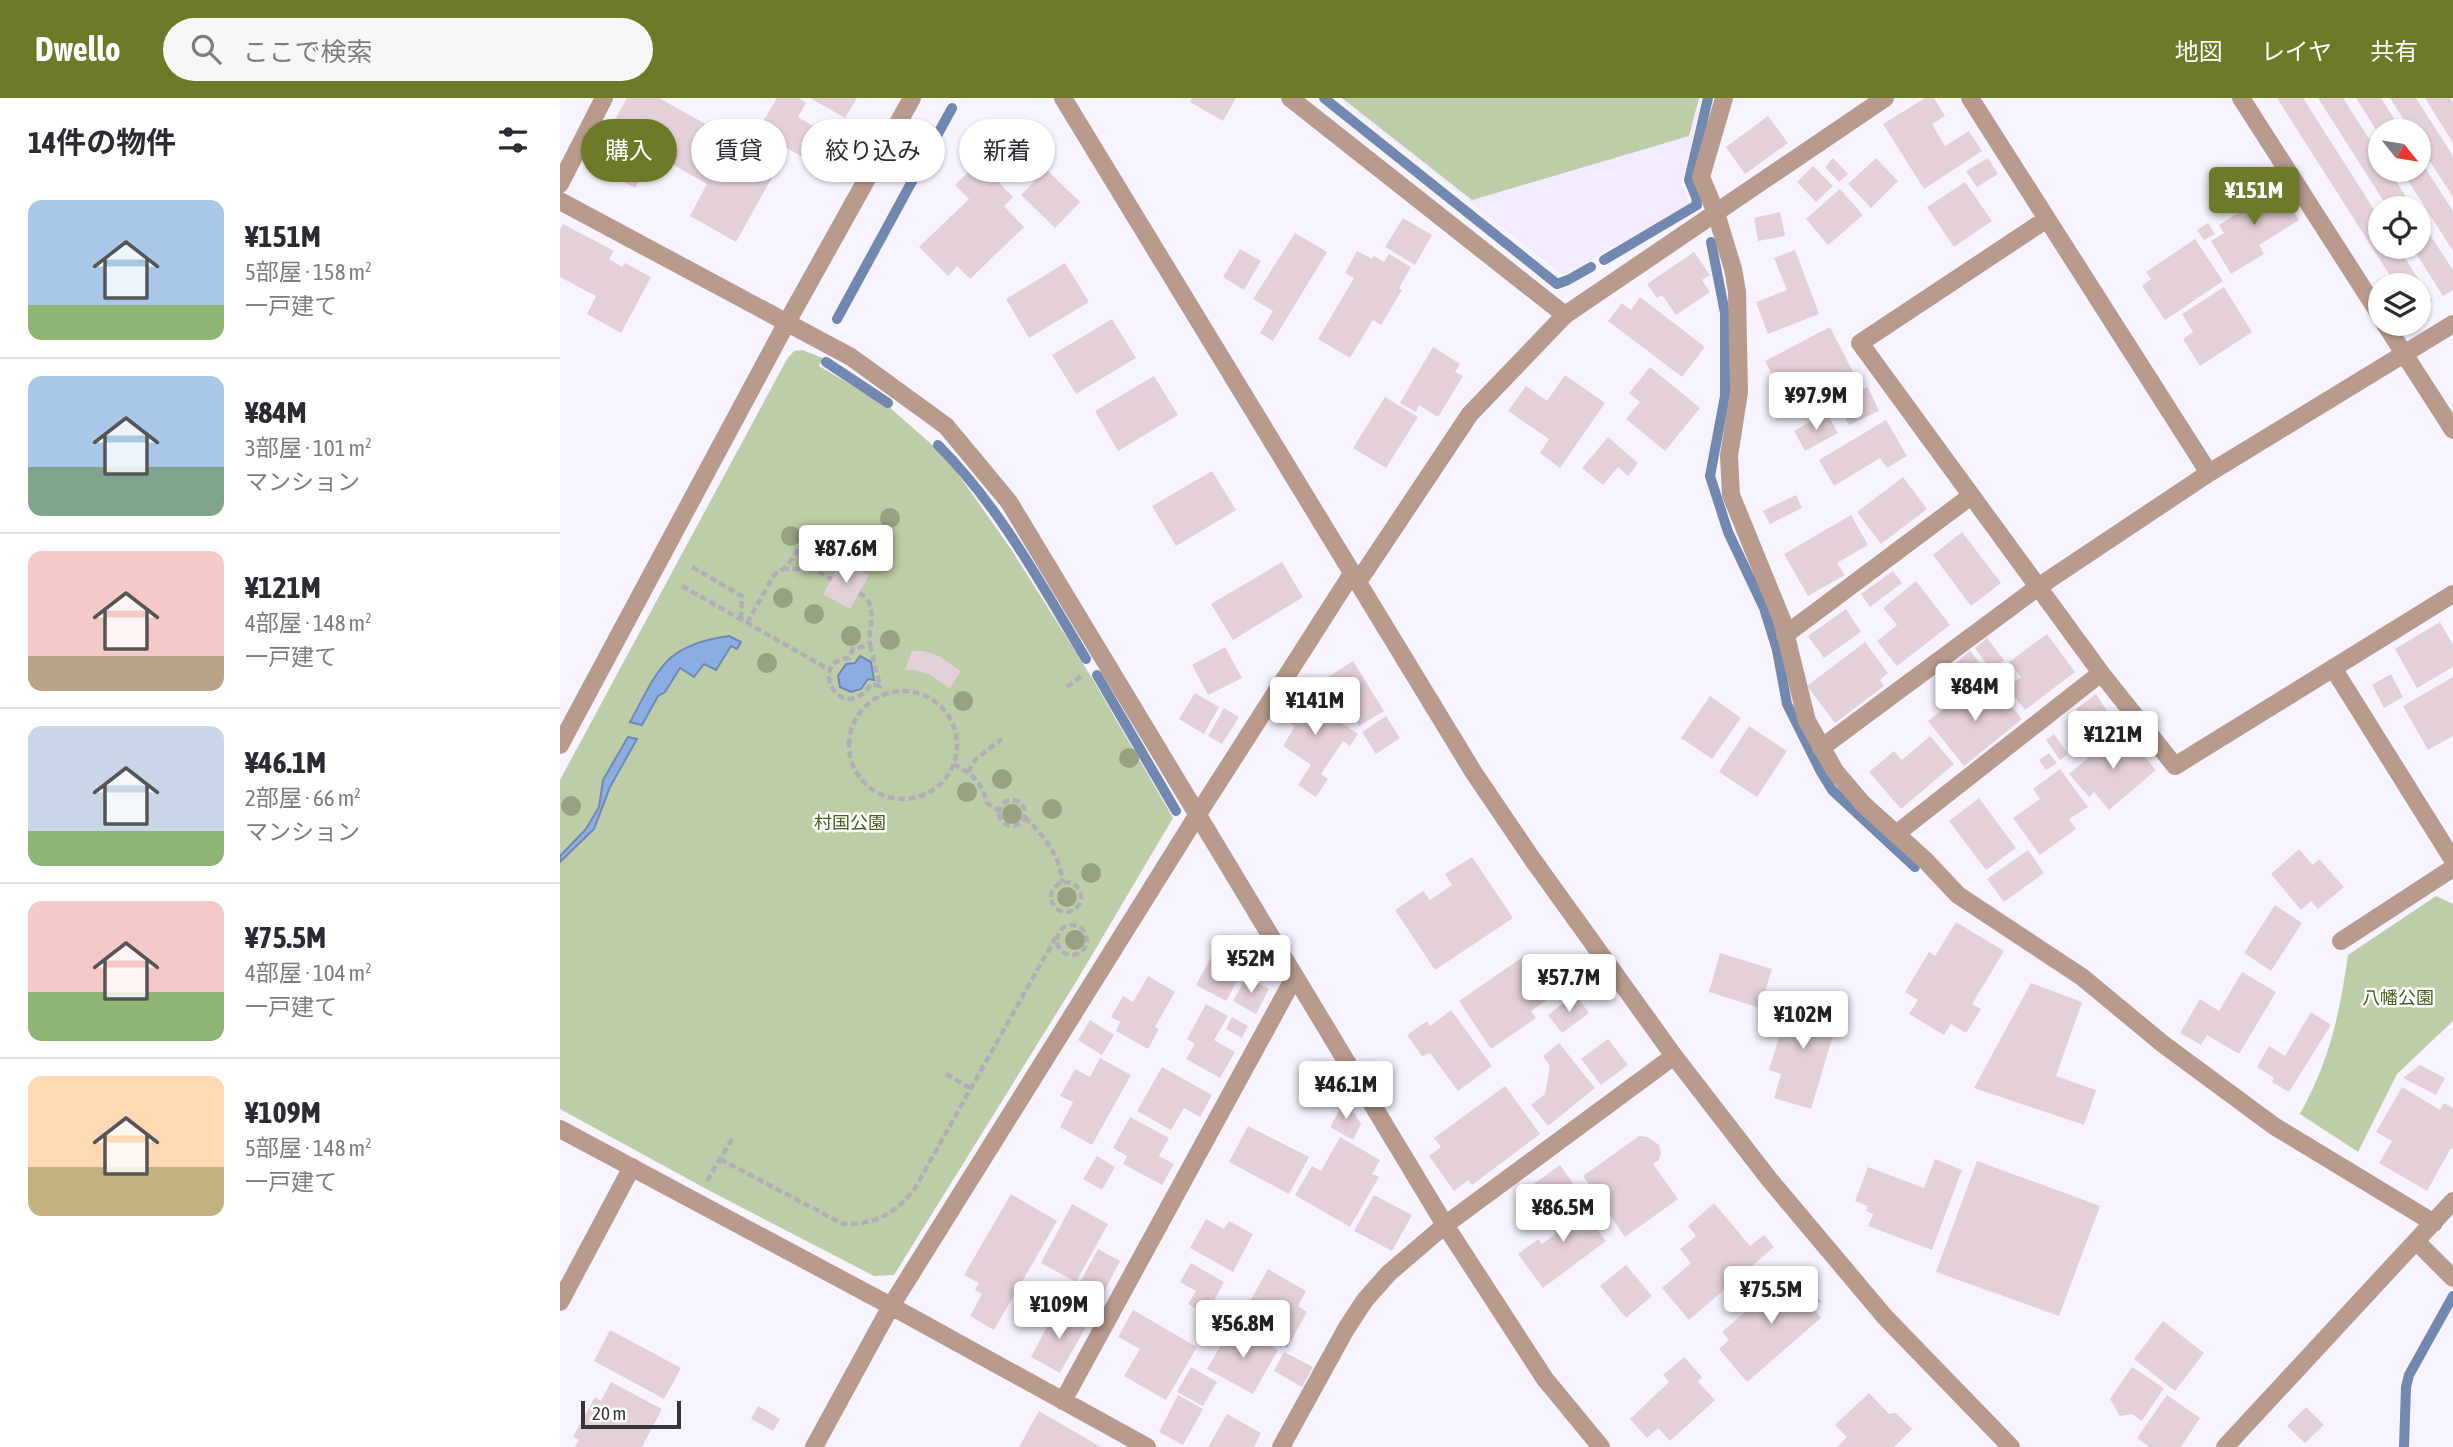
<!DOCTYPE html>
<html lang="ja">
<meta charset="utf-8">
<style>
:root{--surface:#fff;--page:#f7f7f7;--text:#2b2b33;--muted:#7c7c81;--line:#e1e1e2;--accent:#6d7a27}
body{margin:0;font-family:"Asap Condensed","Noto Sans JP",sans-serif;background:var(--page);color:var(--text);height:100vh;display:flex;flex-direction:column;font-size:26px;white-space:nowrap}
*{box-sizing:border-box;margin:0}
p{font-size:23px;color:var(--muted)}
.icon{flex:none;width:38px;height:38px;fill:none;stroke:currentColor;stroke-width:2;stroke-linecap:round;stroke-linejoin:round}
.map{position:relative;flex:1;overflow:hidden}
.details{display:flex;flex-direction:column;background:var(--surface);width:560px}
.details>*{flex:none}
.hud{position:absolute;left:21px;top:21px;width:665px;height:63px;display:flex;gap:14px}
.needle{width:46px;rotate:120deg}
.buttons{position:absolute;left:1808px;top:21px;display:grid;gap:14px}
.buttons a{display:grid;place-items:center;width:63px;height:63px;border-radius:50%;background:var(--surface);box-shadow:0 2px 5px #0004;font-size:35px}
.scale{position:absolute;left:21px;bottom:18px;width:100px;box-sizing:border-box;padding-left:7px;border:4px solid #37343b;border-top:0;font-size:19px;line-height:24px;white-space:nowrap;color:#37343b;-webkit-text-stroke:5px #fff;paint-order:stroke}
.price{position:absolute;translate:-50% -60px;padding:0 16px;border-radius:7px;background:#fff;color:#222;font-size:23px;line-height:46px;filter:drop-shadow(0 2px 4px #0008)}
.price::after{content:'';position:absolute;left:50%;top:42px;width:21px;height:16px;margin-left:-10px;background:inherit;clip-path:polygon(0 0,100% 0,50% 100%)}
.price.selected{background:var(--accent);color:#fff}
ul{padding:0;list-style:none}
li{display:flex;align-items:center;gap:21px;height:175px;padding:0 28px}
li+li{border-top:2px solid var(--line)}
li span{display:grid;place-items:center;flex:none;width:196px;height:140px;border-radius:14px;color:#555}
li>.icon{margin-inline-start:auto}
span .icon{width:84px;height:84px;fill:#fffc;stroke-width:1}
li b{font-size:30px}
h2{display:flex;justify-content:space-between;align-items:center;height:84px;padding:0 28px;font-size:30px}
.pill{padding:0 24px;border-radius:32px;background:var(--surface);box-shadow:0 2px 5px #0004;font-size:24px;line-height:63px}
.pill.selected{background:var(--accent);color:#fff}
header{display:flex;align-items:center;gap:42px;box-sizing:border-box;height:98px;padding:0 35px;background:var(--accent);color:#fff}
header strong{font-size:33px}
nav{display:flex;gap:38px;margin-inline-start:auto;font-size:24px}
.search{width:490px;height:63px;background:var(--page);display:flex;align-items:center;gap:18px;box-sizing:border-box;padding:0 24px;border-radius:38px;color:var(--muted);font-size:26px}
main{display:flex;flex:1;min-height:0}
.map>svg:first-child{display:block}
.built{fill:#f3ebff}
.green{fill:#bdcda7}
.water{fill:#8aaee4;stroke:#7189b1;stroke-width:2}
.lines{fill:none;stroke-linecap:round;stroke-linejoin:round}
.stream{stroke:#7189b1;stroke-width:10}
.building{fill:#e4d0d9}
.path{stroke:#b1aeb7;stroke-width:4.5;stroke-dasharray:7 3.5;stroke-linecap:butt}
.minor{stroke:#b99b8e;stroke-width:18}
.tree{fill:#97a282}
.labels{text-anchor:middle;dominant-baseline:central;stroke-width:5;stroke-linejoin:round;paint-order:stroke}
.park-label{font-size:18px;fill:#485e1c;stroke:#fff}
</style>
<header>
<strong>Dwello</strong>
<div class="search"><svg class="icon" aria-label="search" viewBox="0 0 24 24"><circle cx="10" cy="10" r="6"/><path d="M15 15l6 6"/></svg>ここで検索</div>
<nav><a>地図</a><a>レイヤ</a><a>共有</a></nav>
</header>
<main>
<section class="details">
<h2>14件の物件<svg class="icon" aria-label="filters" viewBox="0 0 24 24"><path d="M4 7h16M4 17h16"/><circle cx="9" cy="7" r="2"/><circle cx="15" cy="17" r="2"/></svg></h2>
<ul>
<li><span style="background:linear-gradient(#a9c7e8 75%,#8fb573 0)"><svg class="icon" aria-label="home" viewBox="0 0 24 24"><path d="M3 11l9-7 9 7M6 9v11h12V9"/></svg></span><div><b>¥151M</b><p>5部屋 · 158 m²</p><p>一戸建て</p></div></li>
<li><span style="background:linear-gradient(#a9c7e8 65%,#7fa58c 0)"><svg class="icon" aria-label="home" viewBox="0 0 24 24"><path d="M3 11l9-7 9 7M6 9v11h12V9"/></svg></span><div><b>¥84M</b><p>3部屋 · 101 m²</p><p>マンション</p></div></li>
<li><span style="background:linear-gradient(#f6c9c9 75%,#b9a48a 0)"><svg class="icon" aria-label="home" viewBox="0 0 24 24"><path d="M3 11l9-7 9 7M6 9v11h12V9"/></svg></span><div><b>¥121M</b><p>4部屋 · 148 m²</p><p>一戸建て</p></div></li>
<li><span style="background:linear-gradient(#c9d6e8 75%,#8fb573 0)"><svg class="icon" aria-label="home" viewBox="0 0 24 24"><path d="M3 11l9-7 9 7M6 9v11h12V9"/></svg></span><div><b>¥46.1M</b><p>2部屋 · 66 m²</p><p>マンション</p></div></li>
<li><span style="background:linear-gradient(#f6c9c9 65%,#8fb573 0)"><svg class="icon" aria-label="home" viewBox="0 0 24 24"><path d="M3 11l9-7 9 7M6 9v11h12V9"/></svg></span><div><b>¥75.5M</b><p>4部屋 · 104 m²</p><p>一戸建て</p></div></li>
<li><span style="background:linear-gradient(#ffd9b3 65%,#c2b280 0)"><svg class="icon" aria-label="home" viewBox="0 0 24 24"><path d="M3 11l9-7 9 7M6 9v11h12V9"/></svg></span><div><b>¥109M</b><p>5部屋 · 148 m²</p><p>一戸建て</p></div></li>
</ul>
</section>
<div class="map">
<svg width="1893" height="1349" viewBox="0 0 1893 1349">
<rect width="100%" height="100%" fill="#f8f4ff"/>
<!-- built -->
<path class="built" d="M777,0H1142L1121,86L1130,106L1003,177Z"/>
<!-- green -->
<path class="green" d="M782,0H1139L1129,38L912,102Z
M242,252L263,260L259,268L329,309L386,359L451,451L532,580L613,720L519,879L334,1177L314,1178L150,1093L0,1011V682L227,261L234,253Z
M1876,798L1893,806V923L1837,976L1798,1054L1740,1016C1770,961 1779,919 1788,857Z"/>
<!-- water -->
<path class="water" d="M169,538L181,544L177,551L171,548L156,572L144,566L134,579L120,570L105,594L98,598L82,627L70,624C99,571 104,547 169,538Z
M300,558L311,564L314,582L308,581L301,591L291,594L280,589L278,578L286,566L295,565Z
M68,639L77,641L50,689L34,731L0,764V758L26,731L39,709L43,682Z"/>
<g class="lines">
<!-- stream -->
<path class="stream" d="M764,0L997,186L1008,182L1031,169
M1151,144L1165,215V298L1150,378L1168,434L1204,510L1217,552L1227,606L1261,674L1272,692L1355,769
M1044,162L1137,107L1136,99L1129,82L1148,0
M277,221L392,10
M266,264L328,305
M378,347C440,409 481,486 526,561
M537,577L616,713
M1844,1349L1846,1289L1849,1277L1893,1198"/>
</g>
<!-- building -->
<path class="building" d="M67,0H99L219,67L176,144L130,118L147,86L94,56L75,90L30,66Z
M217,0H239L246,5L238,19L259,32L242,59L198,32Z
M250,0H297L285,20Z
M632,0H676L663,23L630,4Z
M1365,0H1374L1385,18L1372,26L1385,48L1409,33L1422,53L1364,91L1323,26Z
M1717,0H1743L1820,121V149H1838L1872,203L1858,212V187H1836Z
M1758,0H1783L1820,58V72H1829L1853,110H1828Z
M1796,0H1821L1842,33H1820V38Z
M1830,0H1856L1893,58V99L1858,45V33H1851Z
M1865,0H1890L1893,4V45Z
M1208,18L1228,45L1185,76L1166,49Z
M1858,59L1893,113V153L1841,72H1858Z
M1273,60L1288,76L1279,84L1265,69Z
M1316,60L1338,83L1311,110L1288,86Z
M1428,60L1438,76L1417,89L1406,73Z
M419,64L453,99L444,108L464,129L410,181L397,168L388,178L359,149L409,101L395,87Z
M1253,68L1273,88L1256,104L1237,84Z
M486,71L520,104L495,130L461,97Z
M1714,81L1739,122L1699,147L1704,156L1671,176L1651,143L1664,135L1659,127L1690,107L1685,99Z
M1405,84L1432,123L1394,149L1367,109Z
M1280,91L1303,117L1268,147L1246,121Z
M1220,114L1225,138L1198,143L1194,120Z
M1858,118L1893,172V192L1883,198L1852,149H1858Z
M843,120L872,137L855,167L825,149Z
M1648,125L1655,136L1644,142L1637,132Z
M3,126L54,153L49,161L62,169L65,165L91,179L61,235L27,216L36,198L0,179V132Z
M735,135L767,154L713,243L700,235L713,213L693,201Z
M1635,141L1663,183L1605,222L1582,188L1591,181L1586,174Z
M680,151L701,163L684,192L663,179Z
M1235,152L1259,216L1208,236L1196,204L1227,192L1214,160Z
M797,153L812,161L814,158L824,164L829,156L851,169L839,190L842,192L821,227L813,222L790,260L758,241L794,180L785,175Z
M1134,154L1150,177L1142,182L1150,194L1116,217L1102,197L1097,200L1087,186Z
M505,165L529,204L469,240L446,201Z
M1664,189L1692,234L1640,268L1623,241L1633,234L1622,216Z
M1080,199L1145,249L1122,279L1048,223L1062,205L1071,212Z
M552,221L576,260L516,296L492,257Z
M1270,229L1296,280L1274,291L1270,283L1261,287L1268,302L1234,320L1205,263Z
M873,249L900,266L895,274L903,278L878,319L859,307L856,314L840,305Z
M1090,269L1140,310L1105,353L1066,321L1080,304L1069,295Z
M1005,277L1045,305L1000,370L980,355L989,341L948,313L966,288L987,303Z
M594,278L618,317L558,353L535,313Z
M1308,289L1319,313L1289,327L1277,304Z
M825,299L858,319L826,370L793,350Z
M1266,314L1278,335L1245,353L1234,333Z
M1326,322L1347,358L1327,370L1320,360L1274,388L1259,362Z
M1048,339L1078,365L1068,378L1058,369L1043,387L1022,370Z
M652,373L676,412L616,448L592,408Z
M1343,379L1367,411L1321,446L1297,414Z
M1236,397L1242,410L1210,426L1203,413Z
M1291,417L1308,447L1277,465L1285,477L1248,498L1224,456Z
M1402,434L1441,485L1411,508L1373,457Z
M282,463L309,477L290,511L263,496Z
M722,464L743,499L673,542L651,506Z
M1333,473L1342,485L1310,509L1301,496Z
M1356,483L1390,527L1337,568L1317,543L1337,527L1323,510Z
M1286,511L1301,534L1264,560L1248,538Z
M1880,524L1893,547V569L1857,590L1835,551Z
M1487,536L1515,574L1465,612L1447,589L1461,579L1449,564Z
M1427,540L1444,562L1431,572L1415,550Z
M1305,544L1328,575L1320,582L1324,588L1275,625L1247,588Z
M665,549L682,580L648,597L632,567Z
M352,553H364L379,558L401,573L390,590L370,577L356,572H345Z
M1410,553L1419,564L1388,589L1379,579Z
M793,563L824,613L799,628L768,579Z
M1831,576L1843,599L1824,610L1812,587Z
M1893,579V638L1868,652L1843,608Z
M1431,583L1462,621L1404,668L1368,623L1394,603L1399,609Z
M747,587L770,602L763,613L798,636L790,648L783,643L761,676L768,681L756,699L738,687L751,667L723,648L735,628L725,622Z
M635,595L659,609L644,636L619,621Z
M1536,596L1552,620L1533,634L1516,611Z
M1150,598L1181,620L1152,661L1121,640Z
M664,610L679,619L662,646L648,638Z
M826,618L840,640L816,656L802,634Z
M1189,628L1227,653L1197,699L1159,674Z
M1561,632L1596,672L1549,712L1534,694L1529,699L1509,676Z
M1494,636L1508,656L1500,662L1486,642Z
M1370,638L1394,666L1341,711L1309,674L1334,653L1342,662Z
M1489,655L1497,665L1486,672L1479,662Z
M1500,671L1528,709L1509,721L1516,731L1480,757L1453,720L1480,701L1473,691Z
M1419,700L1456,750L1426,772L1389,723Z
M1739,751L1753,767L1759,761L1784,789L1758,811L1751,803L1741,812L1711,776Z
M1468,752L1484,775L1444,804L1427,781Z
M912,759L953,820L875,872L835,812L863,793L870,802L892,787L885,776Z
M1715,807L1742,825L1711,873L1684,855Z
M1396,824L1444,853L1412,906L1421,911L1406,935L1391,926L1384,937L1349,916L1358,902L1345,894L1369,854L1375,858Z
M664,836L694,852L666,903L636,887Z
M1160,855L1212,871L1200,910L1149,894Z
M967,856L973,865L982,859L1004,890L971,913L976,920L931,951L899,903Z
M1682,874L1716,894L1679,956L1647,937L1641,947L1620,935L1640,901L1659,913Z
M588,878L615,894L595,929L599,931L588,951L556,933L560,924L551,919L563,898L573,904Z
M686,879L709,891L696,916L673,903Z
M1471,885L1522,904L1496,978L1536,992L1524,1027L1414,990Z
M1015,896L1029,915L1002,935L988,917Z
M1231,900L1280,914L1251,1011L1214,1000L1221,976L1209,972Z
M646,906L668,918L654,942L675,954L660,980L626,961L635,946L627,941Z
M891,912L932,968L898,993L870,955L862,958L847,937L867,923L870,928Z
M1751,914L1771,927L1729,994L1712,984L1714,980L1697,969L1709,948L1725,958Z
M672,919L688,928L682,940L666,931Z
M530,922L554,937L542,957L518,942Z
M1048,941L1068,967L1041,987L1021,961Z
M999,945L1035,990L988,1028L971,1007L985,996L990,968L983,958Z
M540,960L571,977L532,1047L500,1029L513,1004L500,998L515,971L530,979Z
M1860,967L1885,980L1876,997L1843,980Z
M602,969L652,997L640,1019L624,1010L611,1032L577,1013Z
M945,988L980,1036L912,1087L908,1082L894,1093L869,1058L881,1049L874,1040Z
M1842,989L1880,1012L1884,1005L1893,1010V1051L1891,1050L1867,1093L1819,1065L1832,1043L1816,1034Z
M786,1000L801,1026L793,1042L770,1029Z
M570,1019L609,1040L599,1058L614,1066L602,1087L563,1066L567,1058L553,1050Z
M688,1028L749,1059L729,1096L669,1064Z
M1079,1038L1088,1039L1099,1047L1101,1055L1099,1062L1093,1066L1118,1101L1065,1139L1023,1078Z
M780,1039L820,1062L812,1076L819,1079L790,1129L735,1097L752,1068L761,1073Z
M537,1058L555,1069L542,1092L523,1081Z
M1375,1061L1402,1072L1372,1152L1308,1128L1313,1116L1306,1113L1308,1108L1295,1103L1308,1069L1364,1090Z
M1417,1063L1540,1108L1499,1218L1376,1174Z
M1000,1067L1017,1091L988,1112L971,1088Z
M451,1096L497,1123L434,1232L410,1218L422,1196L415,1192L419,1185L404,1177Z
M814,1097L852,1117L832,1153L794,1133Z
M1012,1098L1046,1143L983,1190L958,1156L978,1141L982,1146L1004,1129L992,1114Z
M1154,1105L1190,1148L1204,1137L1214,1149L1129,1222L1102,1190L1131,1165L1120,1151L1136,1138L1128,1128Z
M512,1106L548,1126L516,1184L481,1165Z
M646,1121L664,1131L669,1123L693,1136L673,1174L630,1150Z
M538,1151L560,1163L534,1213L511,1201Z
M631,1165L664,1184L646,1217L628,1206L636,1193L620,1184Z
M1066,1167L1092,1198L1066,1220L1040,1188Z
M708,1171L746,1193L738,1208L747,1214L727,1250L679,1223Z
M1233,1172L1261,1203L1253,1210L1261,1220L1187,1284L1159,1251L1169,1242L1162,1234Z
M471,1184L495,1198L480,1225L455,1212Z
M497,1210L527,1227L500,1275L471,1259Z
M573,1212L637,1249L606,1302L564,1278L580,1251L558,1239Z
M1603,1223L1644,1255L1615,1293L1574,1261Z
M673,1227L718,1252L693,1296L647,1271Z
M50,1232L121,1270L104,1301L34,1263Z
M724,1254L753,1269L742,1289L714,1273Z
M1124,1259L1142,1279L1138,1284L1155,1302L1110,1343L1098,1330L1087,1340L1070,1321L1109,1284L1103,1277Z
M631,1269L657,1284L643,1308L617,1294Z
M1572,1269L1604,1290L1582,1323L1572,1316L1560,1318L1550,1301Z
M51,1284L102,1311L82,1349H15L19,1342L13,1339L35,1299L41,1303Z
M1309,1295L1329,1316L1336,1315L1352,1331L1334,1349H1277L1287,1339L1275,1327Z
M618,1297L643,1311L623,1347L599,1334Z
M1607,1297L1640,1320L1621,1349H1589L1577,1340Z
M198,1308L220,1321L213,1333L191,1321Z
M1746,1309L1764,1327L1745,1345L1727,1328Z
M479,1313L541,1349H459Z
M667,1316L701,1335L694,1349H648Z"/>
<g class="lines">
<!-- path -->
<path class="path" d="M242,448L253,471L272,481
M132,469L182,498L181,522
M222,471H252
M122,488L270,572
M299,495C321,508 307,527 310,547
M187,525L214,477L227,468L247,439
M310,547L320,588L311,586C282,630 245,563 289,560L293,551Z
M507,589L524,576
M289 647a54 54 0 1 1 108 0a54 54 0 1 1-108 0Z
M393,666C414,677 420,682 427,705L440,713
M408,674L416,661L442,641
M439 715a13 13 0 1 1 26 0a13 13 0 1 1-26 0Z
M465,719C486,741 498,754 503,785
M491 799a15 15 0 1 1 30 0a15 15 0 1 1-30 0Z
M497 842a15 15 0 1 1 30 0a15 15 0 1 1-30 0Z
M386,976L410,990
M160,1061L283,1126C314,1127 337,1115 355,1090L497,837
M147,1083L174,1038"/>
<!-- minor -->
<path class="minor" d="M503,0L914,675L973,762L1114,958L1209,1081L1325,1219L1451,1349
M730,0L1005,217
M1164,0L1141,79L1156,115L1173,171L1177,194L1179,294L1169,358L1171,397L1222,522L1247,623L1275,673L1303,706L1365,762L1398,797L1522,879L1603,946L1714,1028L1874,1125
M1410,0L1649,375
M1681,0L1820,217
M0,86L44,0
M0,103L291,259L386,328L449,404L885,1127L985,1281L1041,1349
M1487,121L1300,245L1541,575L1615,668L1893,496
M1825,226L1893,332
M798,484L910,316L1005,217L1325,0
M1225,537L1411,398
M1773,570L1893,762
M0,647L226,226L352,0
M1261,650L1478,489L1649,375L1893,226
M1336,736L1541,575
M1781,843L1893,770
M0,1031L331,1208L587,1349
M1856,1143L1893,1180
M0,1204L72,1069
M503,1303L734,880
M254,1349L331,1208L638,716L793,474
M721,1349L786,1231L805,1202L829,1175L885,1127L1114,958
M1665,1349L1893,1103"/>
</g>
<!-- trees -->
<g class="tree">
<circle cx="330" cy="420" r="10"/>
<circle cx="231" cy="438" r="10"/>
<circle cx="223" cy="500" r="10"/>
<circle cx="254" cy="516" r="10"/>
<circle cx="291" cy="538" r="10"/>
<circle cx="330" cy="542" r="10"/>
<circle cx="207" cy="565" r="10"/>
<circle cx="403" cy="603" r="10"/>
<circle cx="569" cy="660" r="10"/>
<circle cx="442" cy="681" r="10"/>
<circle cx="407" cy="694" r="10"/>
<circle cx="11" cy="708" r="10"/>
<circle cx="492" cy="711" r="10"/>
<circle cx="452" cy="716" r="10"/>
<circle cx="531" cy="775" r="10"/>
<circle cx="507" cy="799" r="10"/>
<circle cx="515" cy="842" r="10"/>
</g>
<g class="labels">
<!-- park labels -->
<g class="park-label">
<text x="290" y="724">村国公園</text>
<text x="1838" y="899">八幡公園</text>
</g>
</g>
</svg>
<div class="buttons">
<a><svg class="needle" viewBox="-14 -14 28 28"><path d="M0-13l5 13h-10z" fill="#e53935"/><path d="M0 13l5-13h-10z" fill="#7c7c81"/></svg></a>
<a><svg class="icon" aria-label="locate" viewBox="0 0 24 24"><circle cx="12" cy="12" r="6"/><path d="M12 2v4M12 18v4M2 12h4M18 12h4"/></svg></a>
<a><svg class="icon" aria-label="layers" viewBox="0 0 24 24"><path d="M12 4l9 5-9 5-9-5zM3 14l9 5 9-5"/></svg></a>
</div>
<div class="scale">20 m</div>
<b class="price selected" style="left:1694px;top:129px">¥151M</b>
<b class="price" style="left:1256px;top:334px">¥97.9M</b>
<b class="price" style="left:286px;top:487px">¥87.6M</b>
<b class="price" style="left:1415px;top:625px">¥84M</b>
<b class="price" style="left:755px;top:639px">¥141M</b>
<b class="price" style="left:1553px;top:673px">¥121M</b>
<b class="price" style="left:691px;top:897px">¥52M</b>
<b class="price" style="left:1009px;top:916px">¥57.7M</b>
<b class="price" style="left:1243px;top:953px">¥102M</b>
<b class="price" style="left:786px;top:1023px">¥46.1M</b>
<b class="price" style="left:1003px;top:1146px">¥86.5M</b>
<b class="price" style="left:1211px;top:1228px">¥75.5M</b>
<b class="price" style="left:499px;top:1243px">¥109M</b>
<b class="price" style="left:683px;top:1262px">¥56.8M</b>
<div class="hud">
<a class="pill selected">購入</a>
<a class="pill">賃貸</a>
<a class="pill">絞り込み</a>
<a class="pill">新着</a>
</div>
</div>
</main>
